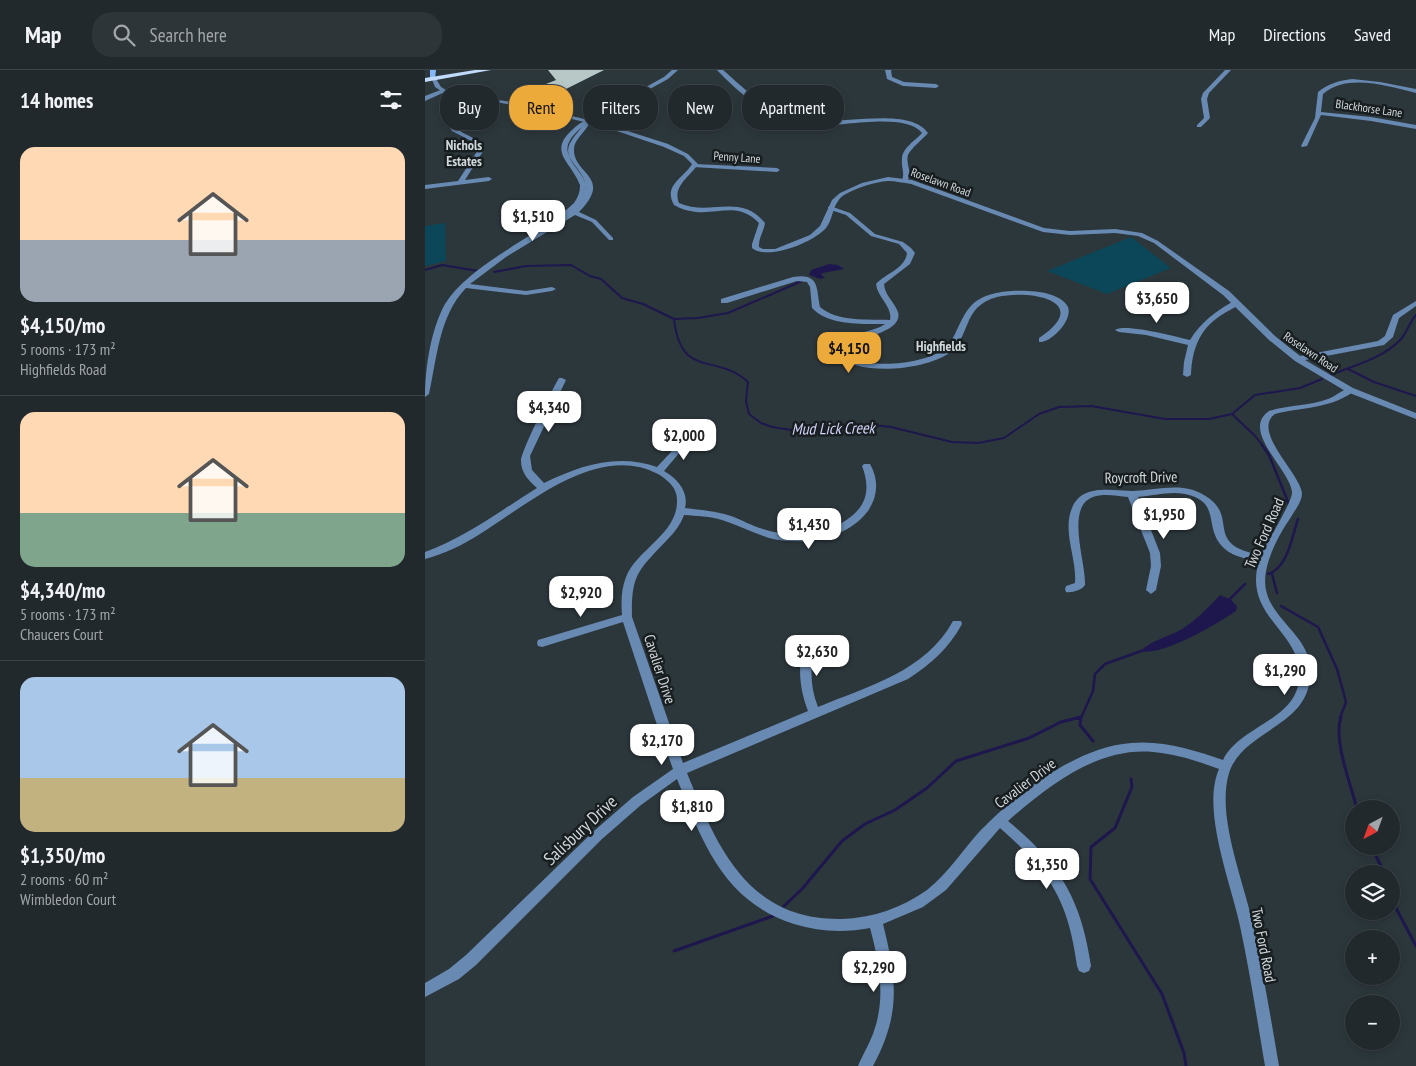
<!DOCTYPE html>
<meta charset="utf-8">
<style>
:root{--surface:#21292d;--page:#2d3539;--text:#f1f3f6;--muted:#a2a6aa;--line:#3e4549;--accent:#ebaa39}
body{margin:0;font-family:"PT Sans Narrow",sans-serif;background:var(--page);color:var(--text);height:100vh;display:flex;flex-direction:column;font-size:19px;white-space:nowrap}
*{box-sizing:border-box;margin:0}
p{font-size:16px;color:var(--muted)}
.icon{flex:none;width:28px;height:28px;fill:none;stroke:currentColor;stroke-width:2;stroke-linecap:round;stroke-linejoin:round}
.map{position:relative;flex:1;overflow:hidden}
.side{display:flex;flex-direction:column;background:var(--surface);width:425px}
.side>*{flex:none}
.top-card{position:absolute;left:15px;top:15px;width:475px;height:45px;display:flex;gap:10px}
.needle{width:32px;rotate:221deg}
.fabs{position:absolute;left:920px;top:730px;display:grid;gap:10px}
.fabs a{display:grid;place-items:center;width:55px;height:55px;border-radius:50%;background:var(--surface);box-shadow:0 2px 8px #0003,0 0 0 1px var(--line);font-size:25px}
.price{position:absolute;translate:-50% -42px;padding:0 11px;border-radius:10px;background:#fff;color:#222;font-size:16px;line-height:32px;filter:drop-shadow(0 1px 2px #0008)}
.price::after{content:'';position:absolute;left:50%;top:30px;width:15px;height:11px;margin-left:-8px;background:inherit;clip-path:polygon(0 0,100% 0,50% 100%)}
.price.active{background:var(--accent);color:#111}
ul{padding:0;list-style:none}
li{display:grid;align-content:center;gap:10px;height:265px;padding:0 20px}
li+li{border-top:1px solid var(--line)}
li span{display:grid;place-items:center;height:155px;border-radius:15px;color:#555}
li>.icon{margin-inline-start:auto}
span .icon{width:90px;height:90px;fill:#fffc;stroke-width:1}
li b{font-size:21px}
h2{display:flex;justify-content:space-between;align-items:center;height:60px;padding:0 20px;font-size:21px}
.tag{padding:0 18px;border-radius:20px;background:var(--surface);box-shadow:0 2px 8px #0003,0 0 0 1px var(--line);font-size:18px;line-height:45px}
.tag.active{background:var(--accent);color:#111}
header{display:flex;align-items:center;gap:30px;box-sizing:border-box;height:70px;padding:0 25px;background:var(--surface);border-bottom:1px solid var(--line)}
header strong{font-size:24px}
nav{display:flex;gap:28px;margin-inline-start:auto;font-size:18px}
.search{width:350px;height:45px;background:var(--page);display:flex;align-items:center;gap:12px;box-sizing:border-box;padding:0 18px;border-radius:20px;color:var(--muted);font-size:19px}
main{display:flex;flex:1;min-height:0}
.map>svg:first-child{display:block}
.green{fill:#0b4759}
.water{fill:#1e174e}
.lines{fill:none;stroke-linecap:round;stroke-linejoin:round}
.stream-far2{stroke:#1e174e;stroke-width:2}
.stream-far1{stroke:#1e174e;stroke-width:2.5}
.stream{stroke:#1e174e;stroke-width:3}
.building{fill:#b7c8c7}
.minor{fill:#6889b1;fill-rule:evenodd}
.tertiary{fill:#6889b1;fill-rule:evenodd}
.secondary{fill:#83b8f8;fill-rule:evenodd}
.primary{fill:#c0dbfb;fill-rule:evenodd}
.labels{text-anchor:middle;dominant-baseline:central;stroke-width:5;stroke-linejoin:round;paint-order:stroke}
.far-street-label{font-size:12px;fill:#d1d8db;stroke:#181e20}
.far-neighbourhood-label{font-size:14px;font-weight:bold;fill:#d1d8db;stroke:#181e20}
.street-label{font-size:15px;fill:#d1d8db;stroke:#181e20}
.water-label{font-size:16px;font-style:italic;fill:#d1d3f8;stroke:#181e20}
.near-street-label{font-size:18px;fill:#d1d8db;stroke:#181e20}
</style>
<header>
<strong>Map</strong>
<div class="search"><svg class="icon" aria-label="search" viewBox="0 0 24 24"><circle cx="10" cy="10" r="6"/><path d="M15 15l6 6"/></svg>Search here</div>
<nav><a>Map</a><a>Directions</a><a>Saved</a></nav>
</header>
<main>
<section class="side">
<h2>14 homes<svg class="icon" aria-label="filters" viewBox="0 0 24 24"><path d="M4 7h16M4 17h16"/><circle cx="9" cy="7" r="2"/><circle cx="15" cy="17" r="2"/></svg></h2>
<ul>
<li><span style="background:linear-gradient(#ffd9b3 60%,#9aa5b1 0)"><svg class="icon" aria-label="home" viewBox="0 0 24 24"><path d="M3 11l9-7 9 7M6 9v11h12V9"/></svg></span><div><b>$4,150/mo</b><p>5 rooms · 173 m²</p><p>Highfields Road</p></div></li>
<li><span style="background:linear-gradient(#ffd9b3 65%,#7fa58c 0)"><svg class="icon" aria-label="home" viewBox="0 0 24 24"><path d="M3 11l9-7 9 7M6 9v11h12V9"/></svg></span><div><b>$4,340/mo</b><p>5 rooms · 173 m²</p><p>Chaucers Court</p></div></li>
<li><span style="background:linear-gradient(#a9c7e8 65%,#c2b280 0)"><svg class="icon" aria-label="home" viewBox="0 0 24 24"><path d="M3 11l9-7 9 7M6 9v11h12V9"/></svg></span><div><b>$1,350/mo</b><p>2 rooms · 60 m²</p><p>Wimbledon Court</p></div></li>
</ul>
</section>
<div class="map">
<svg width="991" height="996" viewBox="0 0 991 996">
<rect width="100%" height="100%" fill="#2c373c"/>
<!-- green -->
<path class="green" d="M20,153L21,191L0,196V156Z
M706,167L746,198L682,224L622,201Z"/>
<!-- water -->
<path class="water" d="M404,194L413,195L419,199L398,203L396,204L400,208L395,209L384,205L386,200Z
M795,525L806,530L812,536L811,541C794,553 736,587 716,581C726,570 744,567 757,559C771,550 783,538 795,525Z"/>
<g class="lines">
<!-- stream-far2 -->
<path class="stream-far2" d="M0,200L17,195L53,201
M69,202L101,196L146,195L165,206L176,209L197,228L218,234L249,249L273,248L303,243L377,211
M249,249C256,310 290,282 323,312L321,331L324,344L336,353L347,357L373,361L448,355L466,357L527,372L553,373L579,368L614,344L634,337L666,336L740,349H784L807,344L830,325L875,318L897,309
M923,299L949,312L991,326
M905,305C928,296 959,288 976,269C982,262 985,252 991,245
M807,344L830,366L838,376"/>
<!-- stream-far1 -->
<path class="stream-far1" d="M837,375L844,385L864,434
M843,504C863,498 867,466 873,449
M847,504L852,523
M804,530L820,514
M856,536L893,557L912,599L921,632L915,648
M653,648L656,647
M656,648L668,621L670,604L680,594L719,580"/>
<!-- stream -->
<path class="stream" d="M656,647L655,655L668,671
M916,647C908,670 926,715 932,739
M706,709L707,717L690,758L666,777L665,809L737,924L759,983L761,996
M946,776L960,804
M966,823L972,840L991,876
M359,836L377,819L417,771L440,754L470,740L502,718L531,691L604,668L636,652L656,647
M249,881L348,846"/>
</g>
<!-- building -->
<path class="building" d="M123,0H179L141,19L121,14L131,10Z"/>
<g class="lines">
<!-- minor -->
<path class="minor" d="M247,0H253L243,9L165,52C161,62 149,69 149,79C148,105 189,106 154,142L171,150L188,168V170H184L167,152L150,145L81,187L45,214L101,221L127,217L131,219L127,221L101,225L41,218C14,246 12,288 4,324L0,327C0,298 6,259 20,234C40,201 94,174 125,152C133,146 142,140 149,133C153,127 155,122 155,115C145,89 119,81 154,54L239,7ZM157,57C153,62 148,67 145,73C136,91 162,102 161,119C161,94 122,86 157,57Z
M292,0H298C319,18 340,40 367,48C401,60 482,33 503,63C498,69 486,78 483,85C480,95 490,106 480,112L477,110C480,103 476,97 477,89C477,78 490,71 497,63C482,42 417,56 393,56C383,56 373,54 363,51C337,43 311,20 292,0Z
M460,0H466L467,7L479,12L511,14L514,16L511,18L478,16L462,9Z
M800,0H806L784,23L782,29L785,48L776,57H772V55L779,48L776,29L778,23Z
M927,9L955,12L991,19V23C962,16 923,3 898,24L896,42L946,47L991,55V59L946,51L896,45L882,76L877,77L876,76L890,48L893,22C904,13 914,11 927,9Z
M18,19L20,20V22L0,31V26Z
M46,27L51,28L32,43L27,52C33,65 50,65 58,76L57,83L40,110L64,107L67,109L64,111L0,119V115L33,111L51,83L52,76L50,73L27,61L21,52L28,41Z
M270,94L352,98L355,100L352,102L268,97V95Z
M405,136L425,143L450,164L478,172L486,178L490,183L485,194L459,214C460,226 469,231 473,242C479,262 435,267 423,276L420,284C441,300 498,295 519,279C524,275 527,269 530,264C541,241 545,229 571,223C588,219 634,218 643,237C648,250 626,273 614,272V268C669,231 605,219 572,227C536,237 547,266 524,283C501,300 433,307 412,285C413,282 414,276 416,274C426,261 448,263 460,254C438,254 404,256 387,238L385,217L382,212L372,211L302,233H296V229L368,207C395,203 391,218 395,237C412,252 443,249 465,250C468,237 452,227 451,214C461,203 480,199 482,183L474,174L446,166L421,145L403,139V137Z
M809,231H812L816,233C810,238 802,241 795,246C774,260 767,280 766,305L762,307L758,305L759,292L763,275L721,265L694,262L690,260C700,253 751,267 765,270C776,252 791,241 809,231Z
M134,308H137L141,310L105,386L107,400L119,413C155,395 193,383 232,397L247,381L253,365L257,362L261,365L255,382L239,401C253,409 264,422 260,438C276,440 291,441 306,446C317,450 327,456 338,459C369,469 403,466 428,445C444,431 444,414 437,396L439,394H445C454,410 453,426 443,441C421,470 377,476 344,468C328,463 313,455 297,450C285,446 272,446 259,445C256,454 249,463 242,470C214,500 206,503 207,547L258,693L383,641C374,617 371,592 383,568H391L392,571C385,594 384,614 393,637C443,616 500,602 528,551H536L537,554C524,578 506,594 483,609L262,703C292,777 323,851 417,849C447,848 477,838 502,820C523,803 537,781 555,761C592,723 652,677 706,673C738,670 769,680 798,690C813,658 865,651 873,616C885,563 816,550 834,491C821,489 804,486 795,474C780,455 795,431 760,424C744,421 728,426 713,427L735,483L736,496L731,520L726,524L721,520L726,496L725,483L703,427C692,426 679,423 668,427C640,437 661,492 660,515C657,520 647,523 641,522L640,519L641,516L650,513C652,488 637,462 647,438C657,413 687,421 708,421C734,420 761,410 785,429C812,450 780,475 836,485C842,472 868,431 867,422C865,399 815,361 844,341C863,335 884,336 903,329C911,326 920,317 928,318V322C904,339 877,337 850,344C826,361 875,403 877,423C877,432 870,440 866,447C853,466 836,497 841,520C847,550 884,566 885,598C889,658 819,657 804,703C791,747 819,811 828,855C838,902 846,949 854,996H840C832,949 825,903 815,856C806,813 776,740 794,699C773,691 751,684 728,682C672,677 623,716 583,751C635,794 656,829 666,896L664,901L659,903L654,901L652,896C643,830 625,802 575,758L521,820L498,837L458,854C472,910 476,944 448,996H433C438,984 445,973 449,961C461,927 454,891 445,858C420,863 394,862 369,854C298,831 278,773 252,709L216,735L177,769L51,895L34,909L0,927V913L24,899L41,885L169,761L208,727L248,699L230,649L198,552L117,577L113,576L112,573L113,570L197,545C196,532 196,520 201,507C212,479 253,464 252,430C252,418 243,410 233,404C173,372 102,435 55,464C38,475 19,484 0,489V482C41,467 75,441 112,418C104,411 96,403 96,391C96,381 127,320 134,308Z"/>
<!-- tertiary -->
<path class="tertiary" d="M6,7H10L16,17L26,23L93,33L184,55L243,74L263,84L273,94C265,107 247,116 254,133C285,147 315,122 340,153C339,161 333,169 334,177L338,179H350L385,165L395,156L407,130L415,123L437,113L463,107L487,110L619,158L645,161L690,159L717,163L733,171L804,221L850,266L875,286L953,271L960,266L968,245L991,231V236L974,248L968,267L959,275L880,290L928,318L991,343V349L922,322L870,291L844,270L798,225L729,173L713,166L690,163L645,165L618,162L486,114C479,113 470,111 463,111C449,112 431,118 419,125C407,133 409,148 401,158C389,172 343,191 327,178V174L334,153C313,132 296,144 271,142C263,141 256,139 249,135C238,115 258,109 267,94L259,86L239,77L180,57L93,36L70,32L37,29L22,25L10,17Z"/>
<!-- secondary -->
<path class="secondary" d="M5,0H11L10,9L5,8Z"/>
<!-- primary -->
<path class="primary" d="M50,0H66L0,12V8Z"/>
</g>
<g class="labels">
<!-- far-street labels -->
<g class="far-street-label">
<text transform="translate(944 38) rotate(8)">Blackhorse Lane</text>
<text transform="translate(312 87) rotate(4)">Penny Lane</text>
<text transform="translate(516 112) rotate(20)">Roselawn Road</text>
<text transform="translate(886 282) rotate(34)">Roselawn Road</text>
</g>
<!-- far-neighbourhood labels -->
<g class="far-neighbourhood-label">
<text x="39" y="75">Nichols<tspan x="39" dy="16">Estates</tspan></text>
<text x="516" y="276">Highfields</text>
</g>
<!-- street labels -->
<g class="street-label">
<text transform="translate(716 407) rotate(-1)">Roycroft Drive</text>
<text transform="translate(839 463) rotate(-66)">Two Ford Road</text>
<text transform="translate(235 599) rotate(72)">Cavalier Drive</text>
<text transform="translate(600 713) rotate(-37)">Cavalier Drive</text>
<text transform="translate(839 875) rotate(79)">Two Ford Road</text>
</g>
<!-- water labels -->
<g class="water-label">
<text transform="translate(408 358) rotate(-1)">Mud Lick Creek</text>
</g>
<!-- near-street labels -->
<g class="near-street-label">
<text transform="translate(155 760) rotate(-43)">Salisbury Drive</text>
</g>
</g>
</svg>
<div class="fabs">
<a><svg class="needle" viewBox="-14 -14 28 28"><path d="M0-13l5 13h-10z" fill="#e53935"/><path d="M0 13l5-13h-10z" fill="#a2a6aa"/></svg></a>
<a><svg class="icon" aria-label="layers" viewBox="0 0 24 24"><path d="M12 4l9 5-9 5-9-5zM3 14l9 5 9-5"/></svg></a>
<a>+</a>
<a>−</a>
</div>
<b class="price" style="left:108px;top:172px">$1,510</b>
<b class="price" style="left:732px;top:254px">$3,650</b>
<b class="price active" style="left:424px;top:304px">$4,150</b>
<b class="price" style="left:124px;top:363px">$4,340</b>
<b class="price" style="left:259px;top:391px">$2,000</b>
<b class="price" style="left:739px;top:470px">$1,950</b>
<b class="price" style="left:384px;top:480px">$1,430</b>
<b class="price" style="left:156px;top:548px">$2,920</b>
<b class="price" style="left:392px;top:607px">$2,630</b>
<b class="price" style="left:860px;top:626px">$1,290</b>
<b class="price" style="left:237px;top:696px">$2,170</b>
<b class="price" style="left:267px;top:762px">$1,810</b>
<b class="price" style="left:622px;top:820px">$1,350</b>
<b class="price" style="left:449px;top:923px">$2,290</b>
<div class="top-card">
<a class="tag">Buy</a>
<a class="tag active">Rent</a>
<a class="tag">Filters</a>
<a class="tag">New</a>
<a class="tag">Apartment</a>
</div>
</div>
</main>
